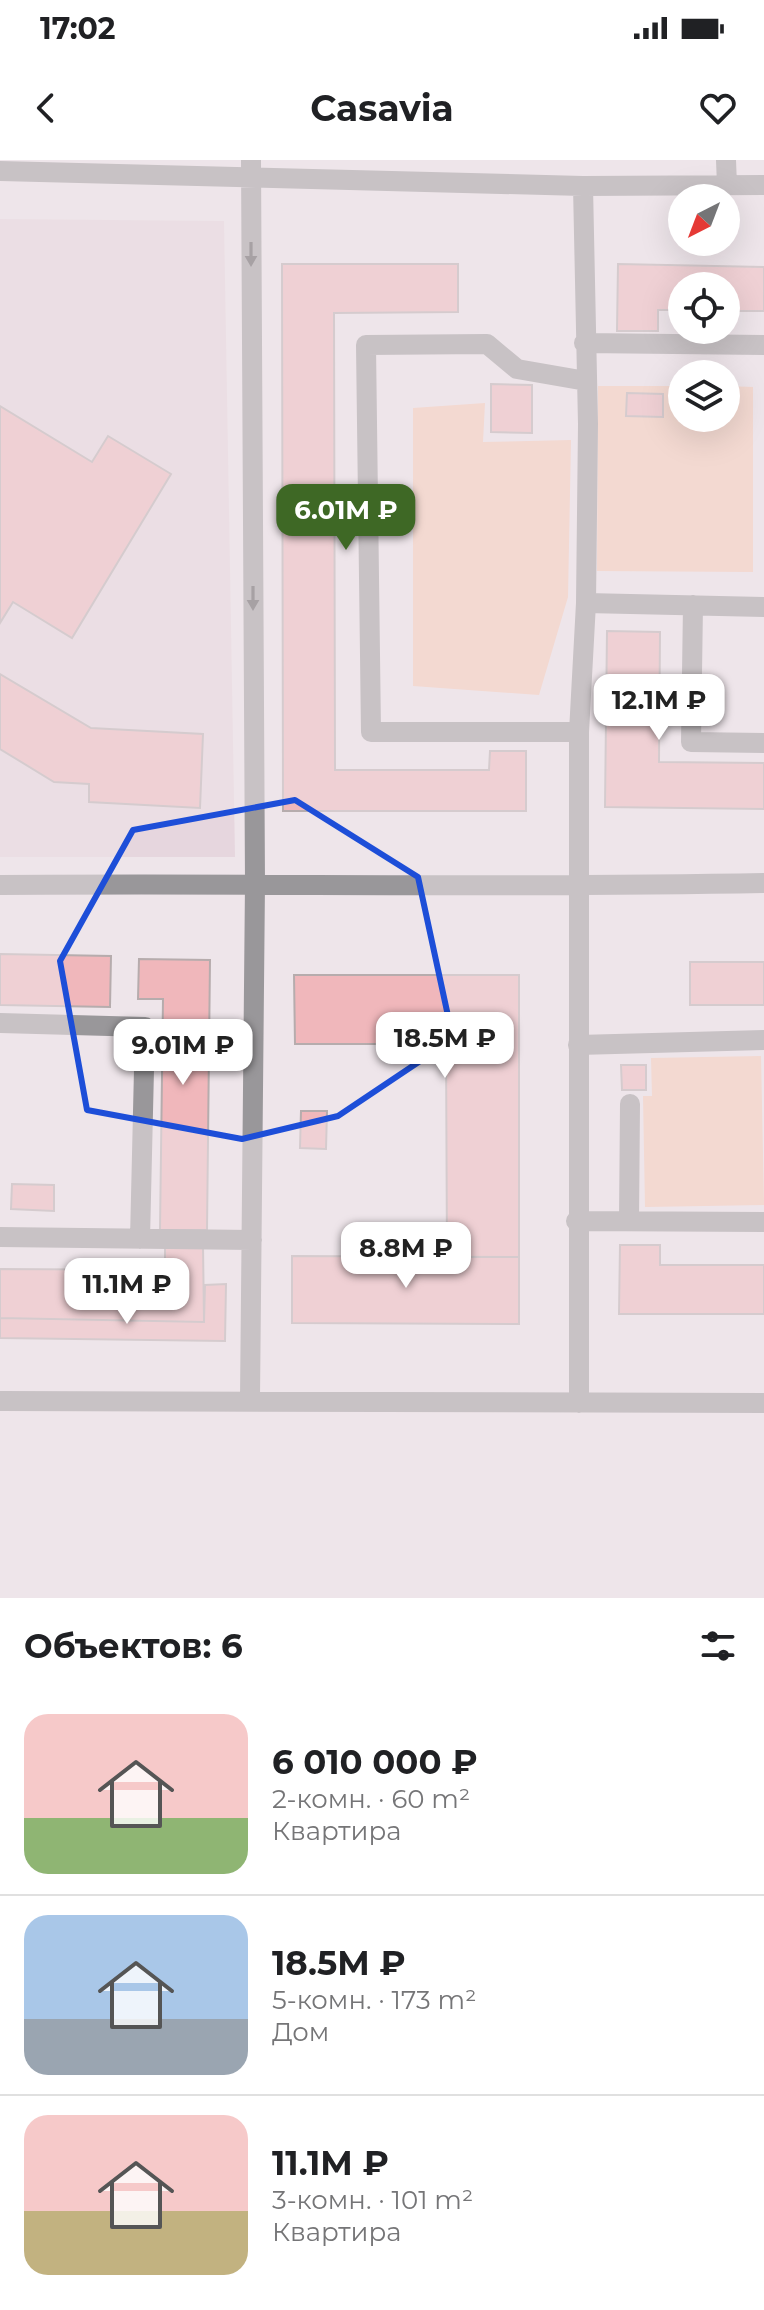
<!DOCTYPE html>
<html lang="ru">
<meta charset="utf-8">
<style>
:root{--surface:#fff;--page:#f6f6f6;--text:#202124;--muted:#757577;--line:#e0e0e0;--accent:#3e6825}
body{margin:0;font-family:Montserrat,sans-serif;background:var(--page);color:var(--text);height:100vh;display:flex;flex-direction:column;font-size:30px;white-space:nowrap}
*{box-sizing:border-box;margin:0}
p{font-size:26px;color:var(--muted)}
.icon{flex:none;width:44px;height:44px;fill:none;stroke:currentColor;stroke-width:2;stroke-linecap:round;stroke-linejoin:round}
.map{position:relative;height:1438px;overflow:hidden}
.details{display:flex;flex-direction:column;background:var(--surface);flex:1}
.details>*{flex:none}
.needle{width:52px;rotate:222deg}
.tools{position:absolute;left:668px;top:24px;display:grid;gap:16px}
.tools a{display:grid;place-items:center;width:72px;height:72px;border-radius:50%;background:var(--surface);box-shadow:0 8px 32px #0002;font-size:40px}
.price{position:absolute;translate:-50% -68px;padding:0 18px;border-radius:16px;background:#fff;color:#222;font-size:26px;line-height:52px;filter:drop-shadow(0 2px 4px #0008)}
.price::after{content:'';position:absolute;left:50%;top:48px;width:24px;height:18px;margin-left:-12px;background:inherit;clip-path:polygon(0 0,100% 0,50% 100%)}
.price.current{background:var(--accent);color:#fff}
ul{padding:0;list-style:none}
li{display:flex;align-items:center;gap:24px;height:200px;padding:0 24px}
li+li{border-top:2px solid var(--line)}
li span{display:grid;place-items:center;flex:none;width:224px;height:160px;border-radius:24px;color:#555}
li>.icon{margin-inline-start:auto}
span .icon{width:96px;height:96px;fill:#fffc;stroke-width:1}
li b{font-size:34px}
h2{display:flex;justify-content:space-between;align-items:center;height:96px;padding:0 24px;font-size:34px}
.status{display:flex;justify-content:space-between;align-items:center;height:56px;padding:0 40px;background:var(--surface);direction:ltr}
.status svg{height:22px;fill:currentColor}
header{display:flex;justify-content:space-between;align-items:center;height:104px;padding:0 24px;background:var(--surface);font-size:36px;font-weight:700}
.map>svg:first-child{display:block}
.built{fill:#e6d6de}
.green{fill:#f8c9b4}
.building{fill:#f0b7bb;stroke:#b6acad;stroke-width:2}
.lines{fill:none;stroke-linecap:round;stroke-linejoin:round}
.minor{stroke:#99979a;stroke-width:20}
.oneway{fill:#514e51}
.marked{fill:none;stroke:#1d4ed8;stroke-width:6;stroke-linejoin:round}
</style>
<div class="status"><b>17:02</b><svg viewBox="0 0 49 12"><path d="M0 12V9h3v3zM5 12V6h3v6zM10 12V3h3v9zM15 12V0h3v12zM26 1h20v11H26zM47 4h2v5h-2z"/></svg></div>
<header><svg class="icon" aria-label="back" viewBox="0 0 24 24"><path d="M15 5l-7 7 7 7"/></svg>Casavia<svg class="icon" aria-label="heart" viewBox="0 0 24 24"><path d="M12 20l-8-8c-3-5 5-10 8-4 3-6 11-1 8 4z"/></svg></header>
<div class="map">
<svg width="764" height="1438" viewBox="0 0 764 1438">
<rect width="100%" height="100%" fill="#eee5ea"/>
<!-- built -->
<path class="built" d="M0,59L224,61L235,697H0Z"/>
<!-- green -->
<path class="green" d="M598,226H682V258H726V226L753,227V412L597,411Z
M485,243L483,282L571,280L568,437L539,535L413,526V248Z
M761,896L764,1045L645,1047L643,936H652L651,898Z"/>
<!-- building -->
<path class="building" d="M282,104H458V152L334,153L335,610H489L490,591H526V651H283Z
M618,104L764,107V151H726V126H682V150H658V171H617Z
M491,224L532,225V273L491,272Z
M627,233L663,234V257L626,256Z
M0,246L92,302L108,276L171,314L72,478L13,442L0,463Z
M607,471L660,472L659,602L764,603V649L605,647Z
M0,514L91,568L203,574L200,648L89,642V624L54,622L0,589Z
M0,794L111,796L110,847L0,845Z
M139,799L210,800L207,1070H160L163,839H138Z
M690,802H764V845H690Z
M294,815H519V1097H447L446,884H295Z
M621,905H646V930H622Z
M301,951H327L326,989L300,988Z
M12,1024L54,1025V1051L11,1049Z
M165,1085H203L204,1162L0,1158V1109L165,1110Z
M620,1085H660V1105H764V1154H619Z
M292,1096L519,1097V1164L292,1163Z
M226,1124L225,1181L0,1178V1158L204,1162L205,1125Z"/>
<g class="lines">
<!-- minor -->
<path class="minor" d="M726,0L727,25
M0,11L583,26L764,25
M584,183L764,185
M586,443L764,447
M693,445L691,582L764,583
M579,572H371L366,185L487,184L517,209L586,221
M0,725C255,723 509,728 764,723
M0,863L145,867L140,1079
M578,885L764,880
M629,1060L630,944
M576,1061L764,1062
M0,1077L252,1080
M250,1239L255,723L251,0
M0,1241L764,1243
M579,1243V572L586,443L588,264L583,26"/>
</g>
<!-- one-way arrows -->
<defs><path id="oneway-solid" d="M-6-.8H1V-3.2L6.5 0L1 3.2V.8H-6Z" transform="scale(2)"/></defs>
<g class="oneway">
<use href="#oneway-solid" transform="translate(251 94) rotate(90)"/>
<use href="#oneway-solid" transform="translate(253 438) rotate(90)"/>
</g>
<!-- marked area -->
<path d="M0 0H764V1438H0ZM295,640L418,717L453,879L338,956L242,979L87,950L60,801L133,670Z" fill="#eee5ea" fill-opacity=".55" fill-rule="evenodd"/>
<path class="marked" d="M295,640L418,717L453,879L338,956L242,979L87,950L60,801L133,670Z"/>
</svg>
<div class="tools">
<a><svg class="needle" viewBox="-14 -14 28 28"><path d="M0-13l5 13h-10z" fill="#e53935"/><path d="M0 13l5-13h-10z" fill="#757577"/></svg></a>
<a><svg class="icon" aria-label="locate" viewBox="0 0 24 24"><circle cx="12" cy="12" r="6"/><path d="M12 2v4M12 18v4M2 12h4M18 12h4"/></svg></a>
<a><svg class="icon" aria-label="layers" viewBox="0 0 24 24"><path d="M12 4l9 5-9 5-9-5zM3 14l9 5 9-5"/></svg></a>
</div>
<b class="price current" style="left:346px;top:392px">6.01M ₽</b>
<b class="price" style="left:659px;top:582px">12.1M ₽</b>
<b class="price" style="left:445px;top:920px">18.5M ₽</b>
<b class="price" style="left:183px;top:927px">9.01M ₽</b>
<b class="price" style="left:406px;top:1130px">8.8M ₽</b>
<b class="price" style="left:127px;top:1166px">11.1M ₽</b>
</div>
<section class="details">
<h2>Объектов: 6<svg class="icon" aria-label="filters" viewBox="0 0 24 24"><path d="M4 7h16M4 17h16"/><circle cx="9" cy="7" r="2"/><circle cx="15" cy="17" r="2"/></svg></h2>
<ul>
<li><span style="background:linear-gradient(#f6c9c9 65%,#8fb573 0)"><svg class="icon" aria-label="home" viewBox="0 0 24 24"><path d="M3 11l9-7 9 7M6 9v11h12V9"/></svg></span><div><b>6 010 000 ₽</b><p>2-комн. · 60 m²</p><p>Квартира</p></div></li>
<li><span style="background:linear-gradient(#a9c7e8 65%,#9aa5b1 0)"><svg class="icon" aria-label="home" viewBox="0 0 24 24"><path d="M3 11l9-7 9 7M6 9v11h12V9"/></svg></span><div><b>18.5M ₽</b><p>5-комн. · 173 m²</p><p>Дом</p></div></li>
<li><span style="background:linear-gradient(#f6c9c9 60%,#c2b280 0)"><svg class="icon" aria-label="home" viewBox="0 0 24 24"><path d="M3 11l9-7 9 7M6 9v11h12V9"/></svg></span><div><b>11.1M ₽</b><p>3-комн. · 101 m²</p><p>Квартира</p></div></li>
</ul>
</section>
